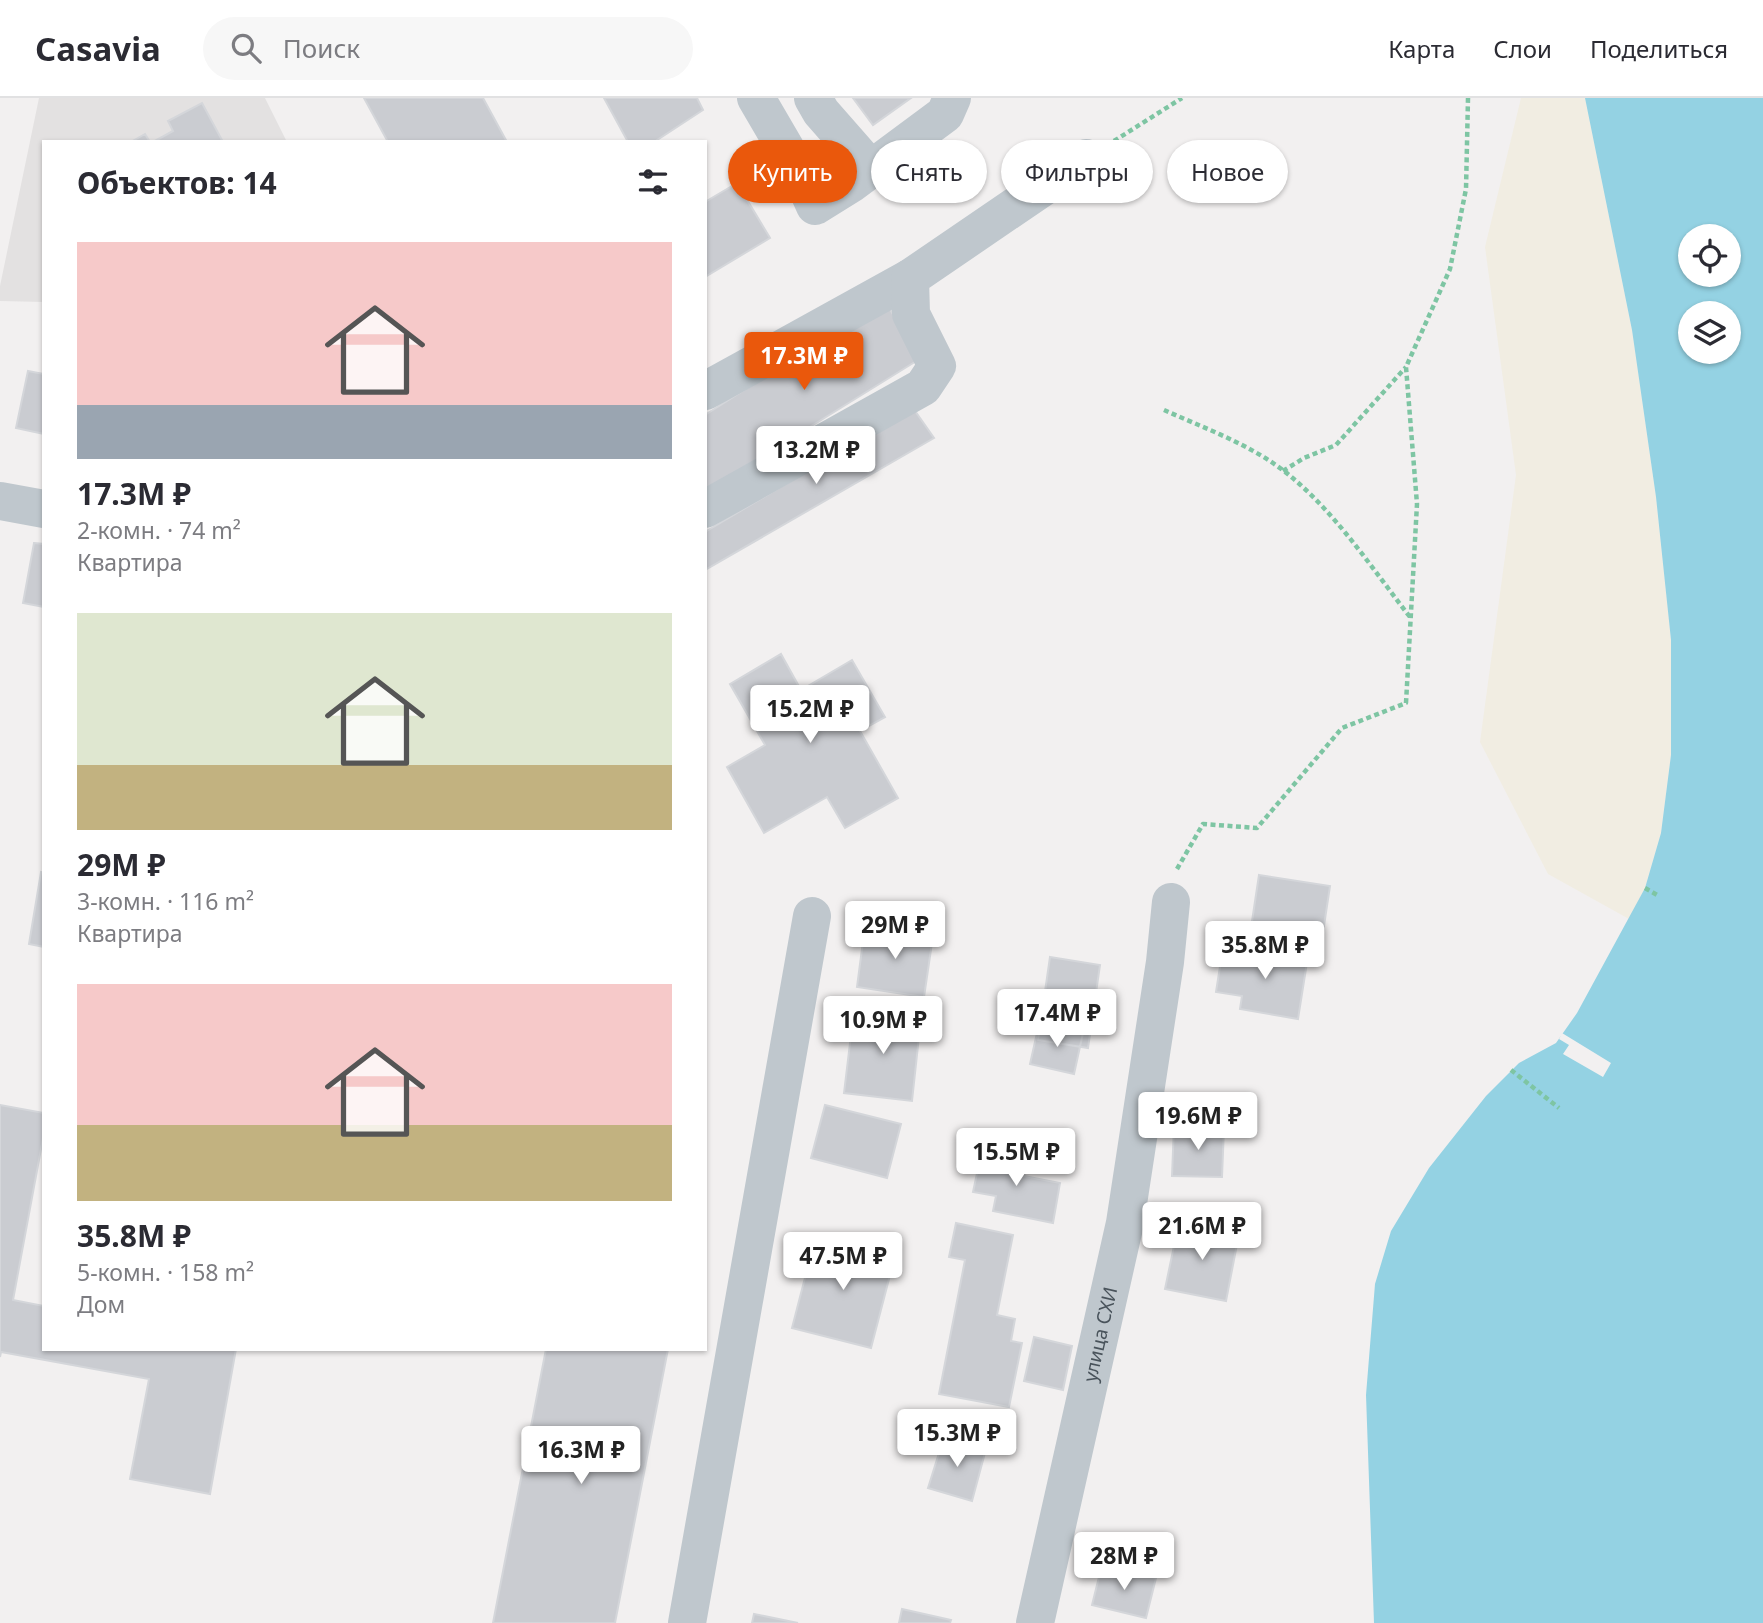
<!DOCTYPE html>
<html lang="ru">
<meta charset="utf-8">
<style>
:root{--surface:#fff;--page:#f7f7f7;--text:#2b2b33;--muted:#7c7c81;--line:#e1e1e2;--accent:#ea580c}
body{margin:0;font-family:"Noto Sans",sans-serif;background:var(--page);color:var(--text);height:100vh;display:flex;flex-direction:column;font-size:26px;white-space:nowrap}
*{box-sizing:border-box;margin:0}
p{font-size:23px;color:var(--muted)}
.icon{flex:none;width:38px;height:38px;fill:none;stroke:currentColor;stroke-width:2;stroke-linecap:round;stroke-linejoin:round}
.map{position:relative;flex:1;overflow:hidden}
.drawer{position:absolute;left:42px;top:42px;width:665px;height:1211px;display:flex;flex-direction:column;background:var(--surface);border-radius:0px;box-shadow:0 2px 5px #0004}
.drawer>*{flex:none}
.banner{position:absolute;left:728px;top:42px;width:665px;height:63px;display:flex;gap:14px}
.controls{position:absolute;left:1678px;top:126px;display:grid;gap:14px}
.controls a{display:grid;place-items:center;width:63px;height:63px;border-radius:50%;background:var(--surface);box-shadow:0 2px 5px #0004;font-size:35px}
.price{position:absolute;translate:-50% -60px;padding:0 16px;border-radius:7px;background:#fff;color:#222;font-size:23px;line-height:46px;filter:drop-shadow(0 2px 4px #0008)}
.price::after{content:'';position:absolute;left:50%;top:42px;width:21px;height:16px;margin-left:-10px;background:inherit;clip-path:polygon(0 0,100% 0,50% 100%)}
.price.selected{background:var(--accent);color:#fff}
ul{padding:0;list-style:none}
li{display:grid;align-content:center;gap:14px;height:371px;padding:0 35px}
li span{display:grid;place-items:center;height:217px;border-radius:0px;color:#555}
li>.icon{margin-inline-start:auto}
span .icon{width:126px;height:126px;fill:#fffc;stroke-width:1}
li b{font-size:30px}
h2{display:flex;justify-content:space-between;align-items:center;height:84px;padding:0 35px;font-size:30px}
.tag{padding:0 24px;border-radius:32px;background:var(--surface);box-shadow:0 2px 5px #0004;font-size:24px;line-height:63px}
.tag.selected{background:var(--accent);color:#fff}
header{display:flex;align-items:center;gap:42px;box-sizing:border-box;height:98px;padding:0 35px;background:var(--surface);border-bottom:2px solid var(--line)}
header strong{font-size:33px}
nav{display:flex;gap:38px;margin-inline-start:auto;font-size:24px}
.search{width:490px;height:63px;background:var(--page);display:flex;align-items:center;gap:18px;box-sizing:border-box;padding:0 24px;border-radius:38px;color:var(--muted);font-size:26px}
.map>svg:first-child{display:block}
.education{fill:#e3e1e1}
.sand{fill:#f1ede2}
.water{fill:#94d2e3;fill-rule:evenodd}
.pier{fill:#f2f0f0}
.building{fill:#caccd1;stroke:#d4d6da;stroke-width:2}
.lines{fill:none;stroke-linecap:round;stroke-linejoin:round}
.path{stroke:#7ec5a3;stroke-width:4.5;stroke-dasharray:5 3.5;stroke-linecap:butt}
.minor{stroke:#bfc7cd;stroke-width:38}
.labels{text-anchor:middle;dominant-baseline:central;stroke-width:7;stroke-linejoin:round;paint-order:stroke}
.street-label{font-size:19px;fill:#49535b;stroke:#fff}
</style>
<header>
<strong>Casavia</strong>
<div class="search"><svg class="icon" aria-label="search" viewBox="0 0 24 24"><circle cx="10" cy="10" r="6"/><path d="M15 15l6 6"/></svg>Поиск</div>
<nav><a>Карта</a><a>Слои</a><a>Поделиться</a></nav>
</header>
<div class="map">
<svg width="1763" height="1525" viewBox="0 0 1763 1525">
<rect width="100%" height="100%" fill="#f2f0f0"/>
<!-- education -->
<path class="education" d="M39,0H265L287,44H44V204L0,203V188Z"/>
<!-- sand -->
<path class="sand" d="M1521,0H1585L1632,232L1656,399L1671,542V657L1661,735L1645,790L1629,821L1548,776L1480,644L1516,377L1485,149Z"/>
<!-- water -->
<path class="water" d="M1585,0H1763V1525H1374L1366,1297L1375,1186L1391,1133L1429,1070L1486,998L1519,965L1556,945L1577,915L1645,790L1661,735L1671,657V542L1656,399L1632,232ZM1690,138H1729V177H1690ZM1690,215H1729V254H1690Z"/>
<!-- pier -->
<path class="pier" d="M1562,935L1611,965L1603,979L1563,956L1569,947L1559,941Z"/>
<!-- building -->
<path class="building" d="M364,0H483L507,44H388Z
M604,0H697L703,12L654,44H628Z
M853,0H911L873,27Z
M202,5L223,44H153L173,33L168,23Z
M145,36L150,44H131Z
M737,85L770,140L705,179V104Z
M885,202L918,262L705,394V317Z
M28,273L44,276V336L16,330Z
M913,310L934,340L705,472V434Z
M34,445L44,446V509L23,505Z
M781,556L801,592L852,562L885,619L860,633L898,700L845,730L827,699L764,735L727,669L765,647L730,586Z
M41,774L44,775V849L29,846Z
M1259,777L1330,788L1322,841L1251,830Z
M865,828L933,838L924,899L857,889Z
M1250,849L1308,858L1298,921L1240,911L1242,898L1216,894L1222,856L1248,860Z
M1050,859L1100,867L1088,950L1038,942Z
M854,912L921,920L912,1003L844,995Z
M1039,926L1083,935L1074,976L1030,966Z
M0,1007L44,1015V1035L13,1202L44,1208V1251H236L210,1396L130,1381L149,1281L1,1254L0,1259Z
M825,1007L901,1026L887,1080L811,1060Z
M1174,1028L1224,1030L1222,1079L1172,1078Z
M982,1052L1027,1061L1024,1078L1060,1085L1053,1125L993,1113L996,1098L973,1094Z
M1179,1124L1239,1136L1226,1203L1165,1191Z
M956,1125L1013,1137L997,1217L1015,1221L1011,1243L1022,1245L1009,1309L939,1296L965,1162L949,1159Z
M816,1137L895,1158L871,1250L792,1230Z
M1034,1239L1072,1248L1063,1292L1024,1283Z
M546,1251H668L615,1525H493Z
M944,1339L986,1351L972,1403L928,1390Z
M1102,1467L1156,1480L1146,1520L1092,1507Z
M902,1511L951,1522L950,1525H899Z
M754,1516L798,1525H752Z"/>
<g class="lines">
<!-- path -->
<path class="path" d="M1114,43L1182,0
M1164,312C1204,330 1249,346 1284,373C1334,412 1371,469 1410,519
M1283,373L1304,360L1336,347L1406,269
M1177,771L1203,726L1257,730L1342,630L1406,605L1417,406L1406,269L1450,171L1466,91L1468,0
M1645,790L1659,798
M1511,972L1559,1010"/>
<!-- minor -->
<g class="minor">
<path d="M756,0L801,77L815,108L852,85L945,16L952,0"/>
<path d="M813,0L821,14L871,71"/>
<path d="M705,293L910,180"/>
<path d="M0,403L44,411"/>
<path d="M705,411L923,289L937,268L911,216L910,180L1086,60"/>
<path d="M687,1525L812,818"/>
<path id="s1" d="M1035,1525L1125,1125L1165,864L1171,804"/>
</g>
</g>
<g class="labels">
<!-- street labels -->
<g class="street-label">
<text stroke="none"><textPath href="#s1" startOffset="296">улица СХИ</textPath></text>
</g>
</g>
</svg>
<div class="controls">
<a><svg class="icon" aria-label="locate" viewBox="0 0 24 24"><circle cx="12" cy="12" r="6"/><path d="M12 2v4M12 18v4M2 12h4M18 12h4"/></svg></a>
<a><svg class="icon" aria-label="layers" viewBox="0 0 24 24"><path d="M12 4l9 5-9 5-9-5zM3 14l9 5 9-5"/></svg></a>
</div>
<b class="price selected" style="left:804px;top:294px">17.3M ₽</b>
<b class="price" style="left:816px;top:388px">13.2M ₽</b>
<b class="price" style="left:810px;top:647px">15.2M ₽</b>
<b class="price" style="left:895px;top:863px">29M ₽</b>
<b class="price" style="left:1265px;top:883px">35.8M ₽</b>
<b class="price" style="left:1057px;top:951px">17.4M ₽</b>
<b class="price" style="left:883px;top:958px">10.9M ₽</b>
<b class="price" style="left:1198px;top:1054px">19.6M ₽</b>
<b class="price" style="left:1016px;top:1090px">15.5M ₽</b>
<b class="price" style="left:1202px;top:1164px">21.6M ₽</b>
<b class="price" style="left:843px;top:1194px">47.5M ₽</b>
<b class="price" style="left:957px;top:1371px">15.3M ₽</b>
<b class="price" style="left:581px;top:1388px">16.3M ₽</b>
<b class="price" style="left:1124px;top:1494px">28M ₽</b>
<div class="banner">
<a class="tag selected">Купить</a>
<a class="tag">Снять</a>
<a class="tag">Фильтры</a>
<a class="tag">Новое</a>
</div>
<section class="drawer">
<h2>Объектов: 14<svg class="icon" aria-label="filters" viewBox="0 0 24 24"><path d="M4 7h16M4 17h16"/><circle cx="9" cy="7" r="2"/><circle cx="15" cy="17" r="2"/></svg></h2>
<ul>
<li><span style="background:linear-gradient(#f6c9c9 75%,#9aa5b1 0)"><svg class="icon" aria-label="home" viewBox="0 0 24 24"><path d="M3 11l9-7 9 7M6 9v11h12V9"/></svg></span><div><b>17.3M ₽</b><p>2-комн. · 74 m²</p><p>Квартира</p></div></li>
<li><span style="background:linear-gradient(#dfe7d0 70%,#c2b280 0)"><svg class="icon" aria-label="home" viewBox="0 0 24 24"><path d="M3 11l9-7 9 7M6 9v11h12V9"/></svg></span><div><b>29M ₽</b><p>3-комн. · 116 m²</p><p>Квартира</p></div></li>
<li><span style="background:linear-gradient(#f6c9c9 65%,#c2b280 0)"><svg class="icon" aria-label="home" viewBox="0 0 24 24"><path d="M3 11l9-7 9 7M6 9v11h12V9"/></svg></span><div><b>35.8M ₽</b><p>5-комн. · 158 m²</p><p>Дом</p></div></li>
</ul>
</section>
</div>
